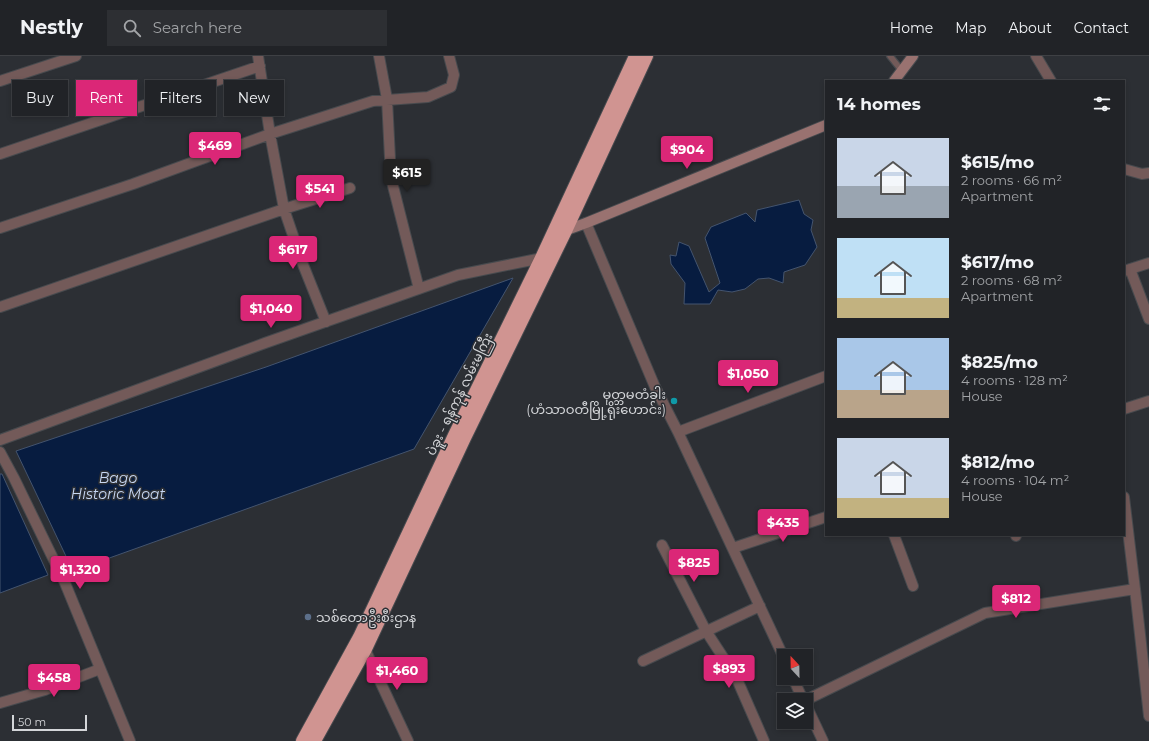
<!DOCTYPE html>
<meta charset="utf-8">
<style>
:root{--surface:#212327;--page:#2d2f33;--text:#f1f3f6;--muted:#a2a4a7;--line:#3e4044;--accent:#db2777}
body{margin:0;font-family:Montserrat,"Noto Sans Myanmar",sans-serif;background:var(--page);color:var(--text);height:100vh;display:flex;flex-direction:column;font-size:15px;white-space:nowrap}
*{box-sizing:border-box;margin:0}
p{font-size:13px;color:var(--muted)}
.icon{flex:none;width:22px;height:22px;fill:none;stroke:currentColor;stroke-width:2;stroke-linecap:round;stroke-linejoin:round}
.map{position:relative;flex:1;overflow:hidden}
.drawer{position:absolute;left:825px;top:24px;width:300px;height:456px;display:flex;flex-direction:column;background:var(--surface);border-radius:0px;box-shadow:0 2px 6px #0003,0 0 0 1px var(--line)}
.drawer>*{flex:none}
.top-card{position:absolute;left:12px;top:24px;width:380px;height:36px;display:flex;gap:8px}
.needle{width:26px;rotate:338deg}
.controls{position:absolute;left:777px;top:593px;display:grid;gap:8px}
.controls a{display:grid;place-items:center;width:36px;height:36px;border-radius:0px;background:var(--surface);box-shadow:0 2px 6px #0003,0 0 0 1px var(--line);font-size:20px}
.scale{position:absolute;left:12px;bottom:10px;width:75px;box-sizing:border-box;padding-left:4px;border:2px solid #d4d6d9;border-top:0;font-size:11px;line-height:14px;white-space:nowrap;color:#d4d6d9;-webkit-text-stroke:3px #2c2f34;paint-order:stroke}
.price{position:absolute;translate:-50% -34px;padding:0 9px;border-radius:4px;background:var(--accent);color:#fff;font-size:13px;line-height:26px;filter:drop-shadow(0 1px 2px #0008)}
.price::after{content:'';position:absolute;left:50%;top:24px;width:12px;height:9px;margin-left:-6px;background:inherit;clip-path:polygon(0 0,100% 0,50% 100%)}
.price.on{background:#222;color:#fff}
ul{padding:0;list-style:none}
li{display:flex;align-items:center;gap:12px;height:100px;padding:0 12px}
li span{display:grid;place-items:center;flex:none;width:112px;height:80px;border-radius:0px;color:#555}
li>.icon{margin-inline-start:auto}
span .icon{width:48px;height:48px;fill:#fffc;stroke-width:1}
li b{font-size:17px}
h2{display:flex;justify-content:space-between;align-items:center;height:48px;padding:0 12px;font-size:17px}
.pill{padding:0 14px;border-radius:0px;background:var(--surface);box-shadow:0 2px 6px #0003,0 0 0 1px var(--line);font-size:14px;line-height:36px}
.pill.on{background:var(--accent);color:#fff}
header{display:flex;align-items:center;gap:24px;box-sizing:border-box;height:56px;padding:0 20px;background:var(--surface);border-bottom:1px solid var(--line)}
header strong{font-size:19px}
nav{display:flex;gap:22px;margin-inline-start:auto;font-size:14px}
.search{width:280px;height:36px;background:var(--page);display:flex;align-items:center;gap:10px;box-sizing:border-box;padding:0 14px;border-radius:0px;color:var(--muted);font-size:15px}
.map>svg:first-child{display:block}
.water{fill:#071c40;stroke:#44546e}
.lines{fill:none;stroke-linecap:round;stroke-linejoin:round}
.lane-casing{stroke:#474a4e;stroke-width:8}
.street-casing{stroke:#474a4e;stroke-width:12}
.secondary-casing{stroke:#474a4e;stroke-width:12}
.highway-casing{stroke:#474a4e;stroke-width:14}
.lane{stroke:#735a59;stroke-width:5.5}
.street{stroke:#735a59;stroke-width:10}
.secondary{stroke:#997270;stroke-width:10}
.highway{stroke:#d09491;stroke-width:12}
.culture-dot{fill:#0f9aa8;stroke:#2c2f34;stroke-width:1.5}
.service-dot{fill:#5c6f8a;stroke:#2c2f34;stroke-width:1.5}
.labels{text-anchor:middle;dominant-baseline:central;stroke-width:3;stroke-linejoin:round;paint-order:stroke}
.street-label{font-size:13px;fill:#d4d6d9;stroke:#2c2f34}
.poi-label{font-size:13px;fill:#d4d6d9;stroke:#2c2f34;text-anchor:end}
.water-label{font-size:14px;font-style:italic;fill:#c7d7f3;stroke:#2c2f34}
</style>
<header>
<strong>Nestly</strong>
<div class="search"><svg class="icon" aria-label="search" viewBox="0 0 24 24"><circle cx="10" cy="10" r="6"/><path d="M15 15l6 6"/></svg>Search here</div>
<nav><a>Home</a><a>Map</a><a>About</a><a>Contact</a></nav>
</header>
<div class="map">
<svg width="1149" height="685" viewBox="0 0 1149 685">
<rect width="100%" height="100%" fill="#2c2f34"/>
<!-- water -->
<path class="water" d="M799,144L804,158L813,164L811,174L817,191L805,209L784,216L783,227L769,222L758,223L745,233L732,236L718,234L710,248H684L685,227L671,208L670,199L676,200L679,186L689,190L709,236L720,227L705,182L711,171L746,157L755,166L757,154Z
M513,222L414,393L73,515L16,395L266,311Z
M0,418H2L48,519L0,537Z"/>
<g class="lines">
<defs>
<path id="lane" d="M890,0L902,15"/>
<path id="street" d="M258,0L270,78L284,153L302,206L326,266
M379,0L387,43L391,122L419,233
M1036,0L1051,25
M0,25L76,0
M0,98L260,10
M1124,113L1142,118L1149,117
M586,167L655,331L678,376L784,602
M0,172L133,128L270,78L373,45L428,41L451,31L454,19L449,0
M1130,213L1149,263
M1124,215L1149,207
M0,251L284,153L350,132
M1124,353L1149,345
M678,376L826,320
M0,384L265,287L458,219L547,201
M0,396L14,422L65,527L130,685
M1124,441L1135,533
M894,479L913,530
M1016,479V480
M662,489L706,575L736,621L764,685
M733,492L826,461
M363,589L408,685
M643,605L760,550
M793,622L803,644
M806,644L985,557L1135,533L1149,660
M0,647L45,634L100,613
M806,649L823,685"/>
<path id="secondary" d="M894,25L913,0
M561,176L586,167L826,69"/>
<path id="highway" d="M302,685L359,581L455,377L541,202L635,0
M315,685L366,593L465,382L566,175L647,0"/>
</defs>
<!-- lane casing -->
<use href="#lane" class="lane-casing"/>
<!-- street casing -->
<use href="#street" class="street-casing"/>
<!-- secondary casing -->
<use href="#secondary" class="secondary-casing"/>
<!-- highway casing -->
<use href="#highway" class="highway-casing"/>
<!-- lane -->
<use href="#lane" class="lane"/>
<!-- street -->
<use href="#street" class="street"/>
<!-- secondary -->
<use href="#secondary" class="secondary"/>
<!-- highway -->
<use href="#highway" class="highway"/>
</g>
<!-- markers -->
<circle class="culture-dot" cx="674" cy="345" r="4"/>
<circle class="service-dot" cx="308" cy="561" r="4"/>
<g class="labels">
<!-- street labels -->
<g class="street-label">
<text transform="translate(459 338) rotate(-64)">ပဲခူး - ရန်ကုန် လမ်းမကြီး</text>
</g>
<!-- poi labels -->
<g class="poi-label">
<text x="666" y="338">မုတ္တမတံခါး<tspan x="666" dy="15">(ဟံသာဝတီမြို့ရိုးဟောင်း)</tspan></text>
<text x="316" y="561" text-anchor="start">သစ်တောဦးစီးဌာန</text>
</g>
<!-- water labels -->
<g class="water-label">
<text x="118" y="422">Bago<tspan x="118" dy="16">Historic Moat</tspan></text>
</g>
</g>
</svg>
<div class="controls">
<a><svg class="needle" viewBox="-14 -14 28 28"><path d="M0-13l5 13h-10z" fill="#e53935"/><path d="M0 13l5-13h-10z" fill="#a2a4a7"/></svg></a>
<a><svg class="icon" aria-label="layers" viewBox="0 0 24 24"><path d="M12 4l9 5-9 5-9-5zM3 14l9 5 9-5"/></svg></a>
</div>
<div class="scale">50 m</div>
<b class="price" style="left:215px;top:110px">$469</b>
<b class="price" style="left:687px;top:114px">$904</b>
<b class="price on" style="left:407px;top:137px">$615</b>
<b class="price" style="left:320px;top:153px">$541</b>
<b class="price" style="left:293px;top:214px">$617</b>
<b class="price" style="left:271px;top:273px">$1,040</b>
<b class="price" style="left:748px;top:338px">$1,050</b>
<b class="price" style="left:783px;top:487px">$435</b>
<b class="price" style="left:694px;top:527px">$825</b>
<b class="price" style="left:80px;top:534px">$1,320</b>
<b class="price" style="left:1016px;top:563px">$812</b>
<b class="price" style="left:729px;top:633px">$893</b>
<b class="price" style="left:397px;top:635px">$1,460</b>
<b class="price" style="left:54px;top:642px">$458</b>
<div class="top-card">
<a class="pill">Buy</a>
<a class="pill on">Rent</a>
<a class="pill">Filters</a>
<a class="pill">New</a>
</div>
<section class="drawer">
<h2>14 homes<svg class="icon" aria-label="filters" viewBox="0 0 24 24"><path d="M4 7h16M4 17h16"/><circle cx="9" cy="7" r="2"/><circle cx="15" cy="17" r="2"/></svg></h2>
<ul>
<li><span style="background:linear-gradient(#c9d6e8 60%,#9aa5b1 0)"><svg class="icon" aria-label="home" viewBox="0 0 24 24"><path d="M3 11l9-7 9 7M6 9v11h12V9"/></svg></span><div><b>$615/mo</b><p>2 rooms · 66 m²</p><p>Apartment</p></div></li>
<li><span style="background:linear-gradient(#bfe0f5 75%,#c2b280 0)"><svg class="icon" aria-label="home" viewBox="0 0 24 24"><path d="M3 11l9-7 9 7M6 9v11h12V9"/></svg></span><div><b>$617/mo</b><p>2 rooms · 68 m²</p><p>Apartment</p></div></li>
<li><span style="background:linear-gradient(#a9c7e8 65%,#b9a48a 0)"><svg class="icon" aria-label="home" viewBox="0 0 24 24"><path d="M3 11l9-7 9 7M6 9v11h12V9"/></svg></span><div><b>$825/mo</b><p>4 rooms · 128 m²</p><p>House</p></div></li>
<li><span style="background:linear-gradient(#c9d6e8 75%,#c2b280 0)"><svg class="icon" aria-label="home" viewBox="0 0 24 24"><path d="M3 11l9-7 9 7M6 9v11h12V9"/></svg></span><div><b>$812/mo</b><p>4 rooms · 104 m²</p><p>House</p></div></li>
</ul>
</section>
</div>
